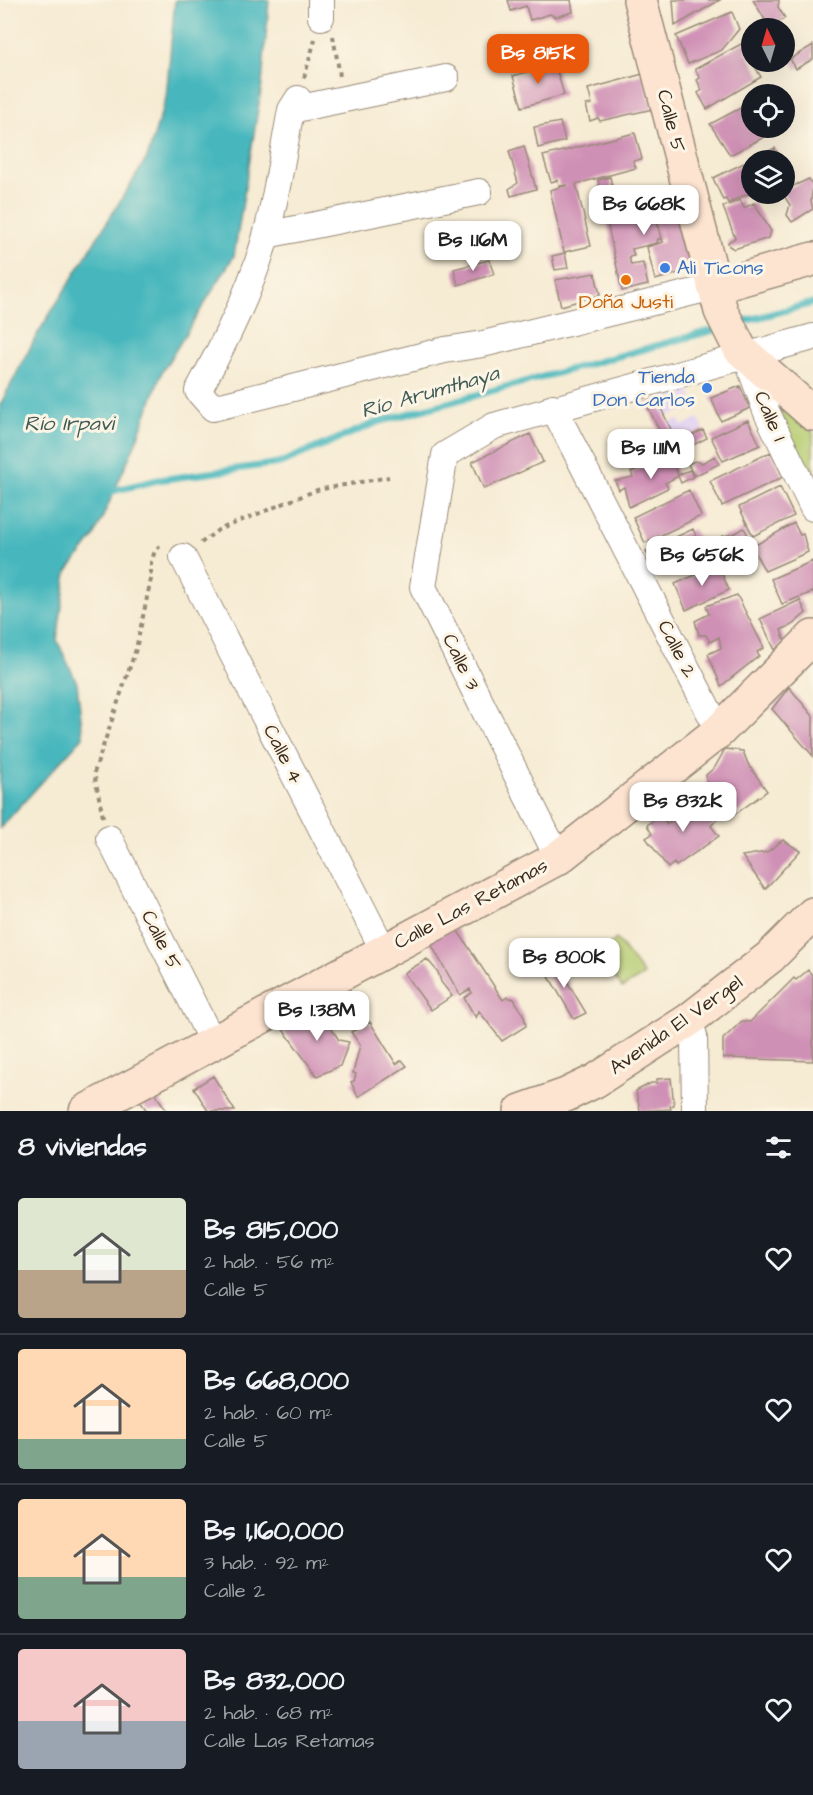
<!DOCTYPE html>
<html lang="es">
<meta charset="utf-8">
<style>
:root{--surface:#171b24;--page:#242831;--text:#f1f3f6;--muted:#9ea1a6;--line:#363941;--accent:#ea580c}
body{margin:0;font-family:"Architects Daughter",sans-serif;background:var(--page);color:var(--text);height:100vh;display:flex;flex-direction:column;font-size:22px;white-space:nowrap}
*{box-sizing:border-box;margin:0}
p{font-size:20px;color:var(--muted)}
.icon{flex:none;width:33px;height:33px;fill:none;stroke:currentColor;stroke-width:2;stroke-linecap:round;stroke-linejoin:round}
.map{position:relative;height:1111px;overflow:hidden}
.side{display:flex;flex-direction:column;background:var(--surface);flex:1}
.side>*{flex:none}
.needle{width:39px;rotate:355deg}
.controls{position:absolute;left:741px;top:18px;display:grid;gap:12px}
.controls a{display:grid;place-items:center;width:54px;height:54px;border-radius:50%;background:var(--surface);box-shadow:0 6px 24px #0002;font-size:30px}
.price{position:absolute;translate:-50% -51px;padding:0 14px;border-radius:12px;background:#fff;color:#222;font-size:20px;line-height:39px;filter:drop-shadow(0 2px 3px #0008)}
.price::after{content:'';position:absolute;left:50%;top:36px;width:18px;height:14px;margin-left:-9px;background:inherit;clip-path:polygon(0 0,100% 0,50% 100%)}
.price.selected{background:var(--accent);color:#fff}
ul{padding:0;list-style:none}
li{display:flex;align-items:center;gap:18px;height:150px;padding:0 18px}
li+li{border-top:2px solid var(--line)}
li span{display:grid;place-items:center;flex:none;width:168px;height:120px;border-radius:6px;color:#555}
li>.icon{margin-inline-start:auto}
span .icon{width:72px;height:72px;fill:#fffc;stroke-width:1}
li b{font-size:26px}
h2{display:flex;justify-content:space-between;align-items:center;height:72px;padding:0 18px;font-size:26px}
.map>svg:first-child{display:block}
.built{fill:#e3d3f2}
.green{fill:#b5cc71;stroke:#787b48;stroke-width:1.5}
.water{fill:#47b7bd;stroke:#41706e;stroke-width:1.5}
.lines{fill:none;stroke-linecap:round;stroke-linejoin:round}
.stream{stroke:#47b7bd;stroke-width:7}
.building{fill:#cf90b5}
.street-casing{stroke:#988a78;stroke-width:28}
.secondary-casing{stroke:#988a78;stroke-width:36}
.path{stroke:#988a78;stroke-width:4;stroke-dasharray:4.5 4.5;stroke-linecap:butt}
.street{stroke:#fff;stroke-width:26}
.secondary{stroke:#fde4d1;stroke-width:33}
.shop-dot{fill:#3f7fe0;stroke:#fcf5e5;stroke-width:2}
.food-dot{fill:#e8710a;stroke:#fcf5e5;stroke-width:2}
.labels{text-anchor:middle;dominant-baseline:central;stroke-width:6;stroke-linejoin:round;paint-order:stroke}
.street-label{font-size:20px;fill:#3b2a1e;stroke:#fcf5e5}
.shop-label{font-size:20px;fill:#366cbe;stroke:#fcf5e5;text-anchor:start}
.food-label{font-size:20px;fill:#c56008;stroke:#fcf5e5}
.water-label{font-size:21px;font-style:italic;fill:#3f5b56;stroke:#fcf5e5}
</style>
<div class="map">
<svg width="813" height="1111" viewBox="0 0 813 1111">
<rect width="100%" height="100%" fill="#fcf5e5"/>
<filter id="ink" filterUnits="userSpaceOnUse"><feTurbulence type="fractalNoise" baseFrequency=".0167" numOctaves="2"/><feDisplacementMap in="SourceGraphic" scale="12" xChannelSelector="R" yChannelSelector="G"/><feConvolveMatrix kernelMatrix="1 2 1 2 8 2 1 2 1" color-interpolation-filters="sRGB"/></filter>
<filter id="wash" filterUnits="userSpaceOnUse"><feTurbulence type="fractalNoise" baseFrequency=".008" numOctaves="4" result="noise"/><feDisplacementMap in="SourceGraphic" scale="24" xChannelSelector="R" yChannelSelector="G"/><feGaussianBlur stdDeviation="1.35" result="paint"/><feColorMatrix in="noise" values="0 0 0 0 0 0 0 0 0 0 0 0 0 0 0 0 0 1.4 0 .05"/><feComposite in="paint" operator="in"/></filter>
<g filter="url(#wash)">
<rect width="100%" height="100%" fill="#f6ebd3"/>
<!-- built -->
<path class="built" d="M690,389L695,408L665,416L659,398Z
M698,418L704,429L678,441L669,423L678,419L682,426Z"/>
<!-- green -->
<path class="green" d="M782,406L813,432V495L778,407Z
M616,939L644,975L622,988L598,954Z"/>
<!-- water -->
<path class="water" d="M175,0H269L262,85L234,256L162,372L136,442L94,537L67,572L57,640L77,683L83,737L0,828V405L38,333L147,158L166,98Z"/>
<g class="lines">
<!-- stream -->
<path class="stream" d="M737,323L813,303
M108,492L158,480L280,463L378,422L721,328"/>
</g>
<g id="blocks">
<!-- building -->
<path class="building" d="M508,0H571L573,12L555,17L550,14L530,20L526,6L511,11Z
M673,0H720L675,26Z
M753,0H779L778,7L785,18L770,28Z
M732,12L739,29L722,50L688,64L676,36Z
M752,38V48L746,51L761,77L707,109L698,93L702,90L697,80L700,78L695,69Z
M813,45V59L796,69L790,59Z
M555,64L564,95L522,107L513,76Z
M643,74L653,109L600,121L598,118L590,121L586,105L592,104L588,89Z
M752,102V128H781L730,155L710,124Z
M560,122L565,141L538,148L534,127Z
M635,133L642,159L633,161L636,168L576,184L591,246L564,252L550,190L568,185L559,186L558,180L551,182L543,156Z
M524,146L536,189L511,196L509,189L518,183L509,151Z
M775,148L781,160H752V192L728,203L726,199L723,200L713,178Z
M610,177L616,202L657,192L661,209L676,205L690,260L682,272L655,280L647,247L663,242L657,221L661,239H658L657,243L632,249L634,256L629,257L631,265L643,263L648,285L622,291L598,180Z
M809,179L813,186L811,201L813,209L792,222L787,215L790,205L783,194L784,190Z
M740,200L744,208L754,203L771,231L769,238L734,249L729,246L728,242L735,238L723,207Z
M565,253L568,268L555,270L552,256Z
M489,260L494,274L458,285L454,269Z
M595,273L600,295L561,306L555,280Z
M740,386L750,408L721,421L711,398Z
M656,398L677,442L631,463L624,446L659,430L646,403Z
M748,420L760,445L723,461L711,437Z
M703,430L707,438L681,451L677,442Z
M530,434L543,462L484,489L472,462Z
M771,452L783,477L722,506L710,481Z
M668,454L678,475L690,470L693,477L681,483L678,476L665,483L668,488L629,507L624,487L619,490L615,481L633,477L631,472L649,464L650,467L657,465L655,460Z
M715,456L719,464L694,476L688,464L695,461L702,463Z
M780,487L794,516L753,536L739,507Z
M689,490L701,516L645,543L633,517Z
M794,523L800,535L803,534L808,552L765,571L752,547Z
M744,528L749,537L727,547L722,536L734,534Z
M693,529L701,546L697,548L702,559L669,574L665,565L656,570L646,551Z
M747,539L752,550L744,553L747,561L736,567L727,548Z
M813,561V592L782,604L771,579Z
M718,565L729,590L686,610L675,584Z
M737,595L764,648L757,652L759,656L721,686L708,654L721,648L719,637L710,642L706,635H699L695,621L709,614L706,606Z
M800,600L806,613L792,625L781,630L785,641L775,650L760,619Z
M789,687L813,716V756L772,709Z
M725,749L743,751L748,764L767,791L730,818L717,804L718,801L707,787L706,775L715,767Z
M701,795L718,818L711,826L719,836L676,866L674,863L668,868L646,838L652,834L647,825L661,815L667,824Z
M783,840L800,851L765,889L742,856L767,852Z
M456,928L503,1000L507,997L514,999L524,1016L526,1026L502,1041L479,1011L476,1018L464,998L472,993L470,989L460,995L428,939Z
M553,958L586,1013L574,1019L542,965Z
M427,959L438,972L441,982L452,996L431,1010L404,973Z
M808,970L813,976V1061L723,1058V1039L742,1021L750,1022L794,978L796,980Z
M317,1006L339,1040L349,1042L340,1066L317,1076L282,1028Z
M370,1022L396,1064L402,1060L407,1066L358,1097L351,1082L354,1081L356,1074L353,1073L360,1045L351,1032Z
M213,1076L235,1111H208L194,1088Z
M671,1078L674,1105L670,1106L671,1109L640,1111L636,1091L651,1083H657V1079Z
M152,1089L167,1111H147L137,1097Z"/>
</g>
</g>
<g filter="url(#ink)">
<use href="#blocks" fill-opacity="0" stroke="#988a78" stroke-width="1.5"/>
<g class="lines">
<defs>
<path id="street" d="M321,0V17
M298,99L291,110C283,152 277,195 266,236C251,290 225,342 198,391L213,408L445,350L483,344L714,287
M291,110L446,78
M266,235L479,192
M746,356L767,413L813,508
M553,407L719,731
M183,557L384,951
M109,838L213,1043
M558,858L423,587L445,455L494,426L813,337
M689,1020L694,1036L695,1111"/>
<path id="secondary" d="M640,0L721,311L740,349L813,414
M714,287L813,259
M86,1111L558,858L719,731L813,637
M521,1111L566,1095L595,1081L689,1020L770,957L813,914"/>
</defs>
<!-- street casing -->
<use href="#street" class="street-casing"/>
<!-- secondary casing -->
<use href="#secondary" class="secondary-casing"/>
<!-- path -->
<path class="path" d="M333,36L340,76
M304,78L316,36
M201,543L218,530L317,490L389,477
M103,817L94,773L136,649L151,579V562L155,551L162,544"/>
<!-- street -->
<use href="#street" class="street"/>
<!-- secondary -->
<use href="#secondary" class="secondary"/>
</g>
</g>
<!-- markers -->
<g class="shop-dot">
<circle cx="665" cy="268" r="6"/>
<circle cx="707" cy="388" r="6"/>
</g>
<circle class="food-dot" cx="626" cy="280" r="6"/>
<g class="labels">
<!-- street labels -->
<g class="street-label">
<text transform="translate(671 121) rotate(76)">Calle 5</text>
<text transform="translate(770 416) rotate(67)">Calle 1</text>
<text transform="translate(677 649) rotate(63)">Calle 2</text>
<text transform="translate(461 662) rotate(64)">Calle 3</text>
<text transform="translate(283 754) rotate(63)">Calle 4</text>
<text transform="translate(471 904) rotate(-28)">Calle Las Retamas</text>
<text transform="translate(161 940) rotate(63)">Calle 5</text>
<text transform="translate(676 1025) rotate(-35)">Avenida El Vergel</text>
</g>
<!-- shop labels -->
<g class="shop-label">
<text x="677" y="268">Ali Ticons</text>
<text x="695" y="377" text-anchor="end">Tienda<tspan x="695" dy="23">Don Carlos</tspan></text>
</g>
<!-- food labels -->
<g class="food-label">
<text x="626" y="302">Doña Justi</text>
</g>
<!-- water labels -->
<g class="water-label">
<text transform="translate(430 392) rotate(-16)">Río Arumthaya</text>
<text x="69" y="423">Río Irpavi</text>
</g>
</g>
</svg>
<div class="controls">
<a><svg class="needle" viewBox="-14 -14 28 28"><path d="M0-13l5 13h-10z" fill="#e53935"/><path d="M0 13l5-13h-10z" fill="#9ea1a6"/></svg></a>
<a><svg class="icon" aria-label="locate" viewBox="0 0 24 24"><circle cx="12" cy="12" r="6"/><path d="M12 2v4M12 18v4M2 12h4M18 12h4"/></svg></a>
<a><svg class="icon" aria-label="layers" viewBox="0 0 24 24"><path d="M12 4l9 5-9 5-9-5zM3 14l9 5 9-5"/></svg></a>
</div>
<b class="price selected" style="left:538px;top:85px">Bs 815K</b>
<b class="price" style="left:644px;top:236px">Bs 668K</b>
<b class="price" style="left:473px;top:272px">Bs 1.16M</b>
<b class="price" style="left:651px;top:480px">Bs 1.11M</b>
<b class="price" style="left:702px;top:587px">Bs 656K</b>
<b class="price" style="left:683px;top:833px">Bs 832K</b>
<b class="price" style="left:564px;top:989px">Bs 800K</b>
<b class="price" style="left:317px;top:1042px">Bs 1.38M</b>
</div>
<section class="side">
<h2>8 viviendas<svg class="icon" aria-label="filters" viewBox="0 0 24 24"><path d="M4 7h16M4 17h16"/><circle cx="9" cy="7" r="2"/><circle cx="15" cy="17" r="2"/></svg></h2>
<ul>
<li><span style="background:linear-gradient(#dfe7d0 60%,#b9a48a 0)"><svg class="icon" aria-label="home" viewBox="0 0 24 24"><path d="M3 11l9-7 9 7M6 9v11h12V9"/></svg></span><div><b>Bs 815,000</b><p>2 hab. · 56 m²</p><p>Calle 5</p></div><svg class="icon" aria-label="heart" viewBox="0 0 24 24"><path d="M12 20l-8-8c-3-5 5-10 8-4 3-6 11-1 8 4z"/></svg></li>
<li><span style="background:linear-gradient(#ffd9b3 75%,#7fa58c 0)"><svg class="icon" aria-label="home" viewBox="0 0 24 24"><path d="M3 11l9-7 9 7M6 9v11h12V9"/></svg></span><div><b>Bs 668,000</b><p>2 hab. · 60 m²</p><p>Calle 5</p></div><svg class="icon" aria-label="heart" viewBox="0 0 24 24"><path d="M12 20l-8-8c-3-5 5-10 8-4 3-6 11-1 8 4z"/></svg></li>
<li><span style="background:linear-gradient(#ffd9b3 65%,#7fa58c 0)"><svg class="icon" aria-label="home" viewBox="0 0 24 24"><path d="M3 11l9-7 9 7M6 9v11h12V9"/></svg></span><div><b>Bs 1,160,000</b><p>3 hab. · 92 m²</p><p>Calle 2</p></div><svg class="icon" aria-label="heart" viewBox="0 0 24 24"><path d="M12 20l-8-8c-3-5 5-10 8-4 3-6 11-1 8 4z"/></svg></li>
<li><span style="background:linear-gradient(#f6c9c9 60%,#9aa5b1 0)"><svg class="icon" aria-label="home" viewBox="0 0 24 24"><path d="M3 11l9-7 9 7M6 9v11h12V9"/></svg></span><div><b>Bs 832,000</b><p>2 hab. · 68 m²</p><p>Calle Las Retamas</p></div><svg class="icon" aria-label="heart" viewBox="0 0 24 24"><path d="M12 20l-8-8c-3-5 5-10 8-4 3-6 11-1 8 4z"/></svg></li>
</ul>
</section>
